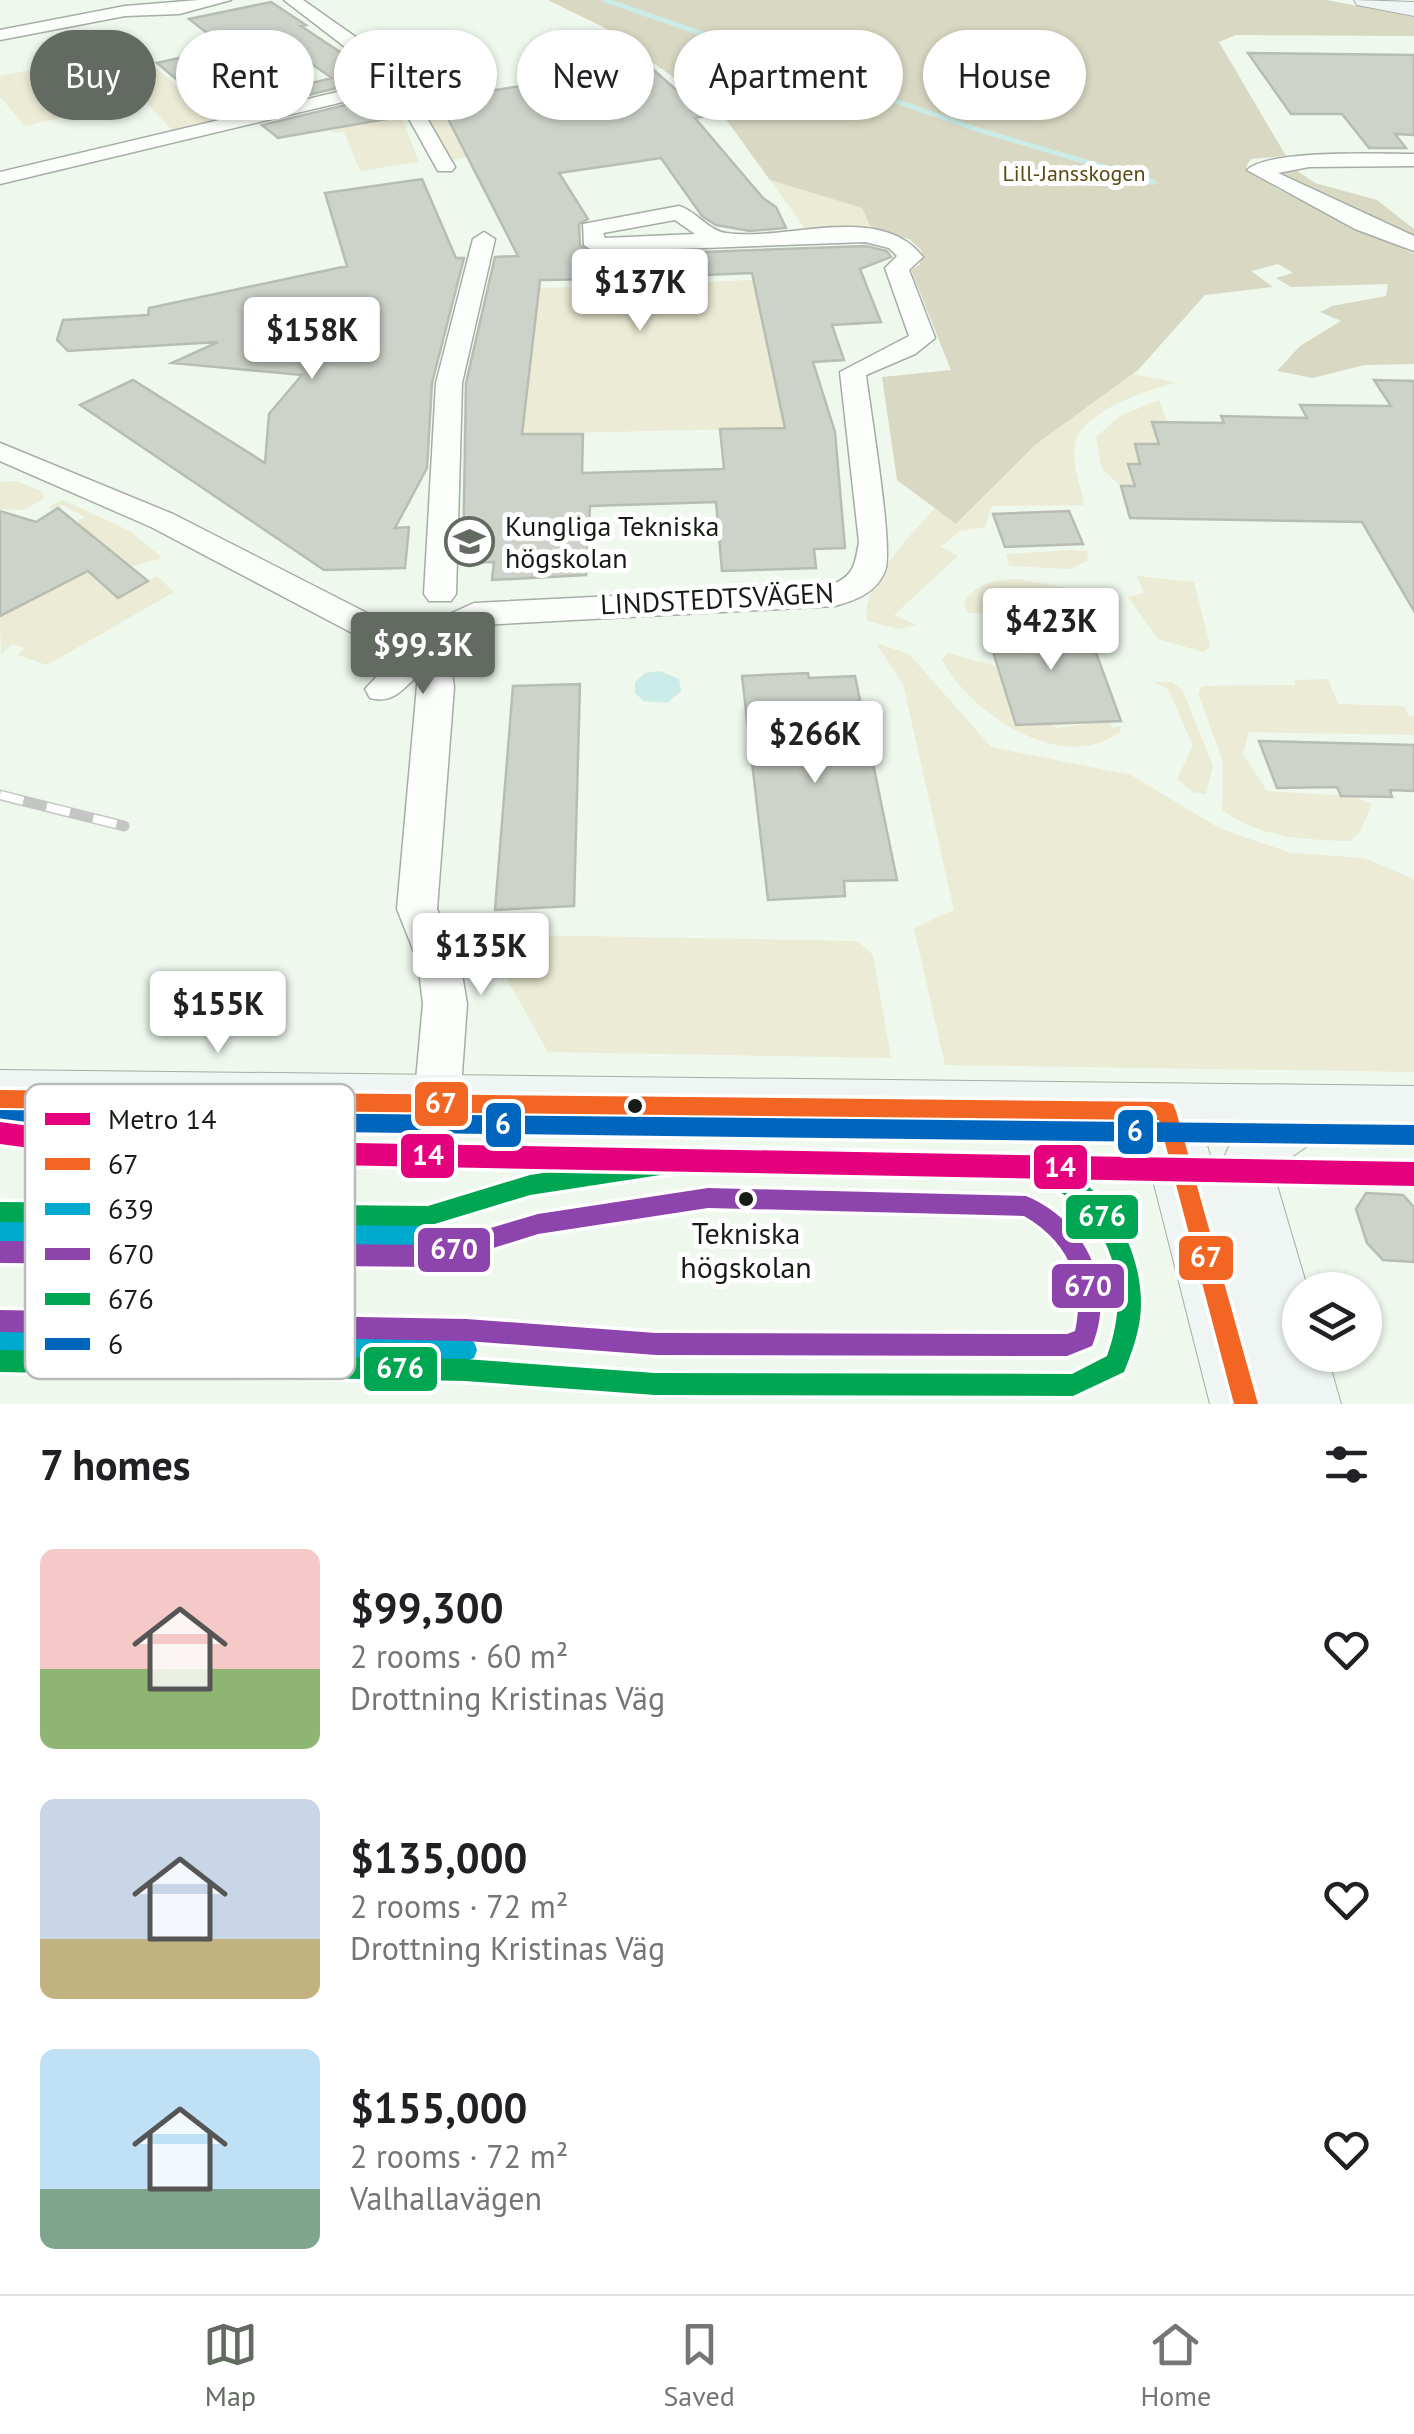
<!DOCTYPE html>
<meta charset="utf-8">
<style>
:root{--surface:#fff;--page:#f2f2f2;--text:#202124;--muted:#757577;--line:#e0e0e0;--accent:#626a61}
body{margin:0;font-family:"PT Sans",sans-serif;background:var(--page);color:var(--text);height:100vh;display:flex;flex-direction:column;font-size:38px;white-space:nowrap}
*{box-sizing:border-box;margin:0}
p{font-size:32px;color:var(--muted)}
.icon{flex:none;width:55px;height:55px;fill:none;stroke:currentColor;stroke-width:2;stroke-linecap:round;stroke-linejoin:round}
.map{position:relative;height:1404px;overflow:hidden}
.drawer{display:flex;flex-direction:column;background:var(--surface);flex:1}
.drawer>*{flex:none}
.banner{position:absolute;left:30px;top:30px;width:1355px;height:90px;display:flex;gap:20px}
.buttons{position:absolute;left:1282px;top:1272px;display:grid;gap:20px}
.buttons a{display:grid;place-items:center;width:100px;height:100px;border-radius:50%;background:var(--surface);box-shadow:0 2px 8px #0004;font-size:50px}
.price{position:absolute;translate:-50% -85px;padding:0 22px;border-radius:10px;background:#fff;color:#222;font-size:32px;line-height:65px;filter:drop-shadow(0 2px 5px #0008)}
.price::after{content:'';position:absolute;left:50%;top:60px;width:30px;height:22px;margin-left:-15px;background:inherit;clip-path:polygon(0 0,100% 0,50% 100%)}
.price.on{background:var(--accent);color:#fff}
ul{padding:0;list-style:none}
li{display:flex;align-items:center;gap:30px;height:250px;padding:0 40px}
li span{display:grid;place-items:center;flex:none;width:280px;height:200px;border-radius:15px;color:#555}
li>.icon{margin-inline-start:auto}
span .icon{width:120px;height:120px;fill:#fffc;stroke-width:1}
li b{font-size:42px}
h2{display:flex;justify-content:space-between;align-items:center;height:120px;padding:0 40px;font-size:42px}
.chip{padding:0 35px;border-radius:45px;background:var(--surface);box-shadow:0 2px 8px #0004;font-size:35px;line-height:90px}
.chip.on{background:var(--accent);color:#fff}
.tabs{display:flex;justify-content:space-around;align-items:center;height:140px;border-top:2px solid var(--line);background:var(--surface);font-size:28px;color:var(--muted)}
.tabs a{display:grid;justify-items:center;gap:5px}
.tabs .on{color:var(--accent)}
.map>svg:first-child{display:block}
.green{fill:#ecebd5}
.forest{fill:#d9d8c2}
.water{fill:#caebe6}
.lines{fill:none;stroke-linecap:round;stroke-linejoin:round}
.stream-far1{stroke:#caebe6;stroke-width:5}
.stream{stroke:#caebe6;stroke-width:6}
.building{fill:#cdd3c9;stroke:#b8bdb4;stroke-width:2.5}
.street-casing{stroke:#a5ada5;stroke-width:3}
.secondary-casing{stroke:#a5ada5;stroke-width:2}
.street{fill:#fcfefc;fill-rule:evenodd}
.secondary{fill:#eef5f2;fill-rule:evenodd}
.rail-casing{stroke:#c4c6c3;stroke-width:11}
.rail{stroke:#fff;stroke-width:8;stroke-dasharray:24;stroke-linecap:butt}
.bus-1-casing{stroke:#fff;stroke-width:7}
.bus-2-casing{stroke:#fff;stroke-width:7}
.bus-3-casing{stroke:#fff;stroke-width:7}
.bus-4-casing{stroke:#fff;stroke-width:7}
.bus-5-casing{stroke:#fff;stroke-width:7}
.bus-1{fill:#f26522;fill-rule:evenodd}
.bus-2{fill:#00a9ce;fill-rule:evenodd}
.bus-3{fill:#8e44ad;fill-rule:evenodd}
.bus-4{fill:#00a651;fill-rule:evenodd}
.bus-5{fill:#0065bd;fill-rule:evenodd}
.metro-1-casing{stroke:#fff;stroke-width:7}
.metro-1{fill:#e5007d;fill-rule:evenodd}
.bus-dot{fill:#171d16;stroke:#fff;stroke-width:4}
.labels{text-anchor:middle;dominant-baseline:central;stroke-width:10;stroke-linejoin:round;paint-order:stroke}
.far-park-label{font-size:22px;fill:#594912;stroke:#fff}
.poi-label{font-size:28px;fill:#171d16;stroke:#fff;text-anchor:start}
.street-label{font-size:28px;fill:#171d16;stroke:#fff}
.near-bus-label{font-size:30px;fill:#171d16;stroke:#fff}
.key{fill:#fff;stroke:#b9bbb9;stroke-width:2.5}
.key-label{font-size:28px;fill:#171d16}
.line-badge{stroke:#fff;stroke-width:4}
.badge-label{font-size:28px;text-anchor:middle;font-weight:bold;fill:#fff}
</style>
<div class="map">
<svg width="1414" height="1404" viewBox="0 0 1414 1404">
<rect width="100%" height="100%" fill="#eef8ed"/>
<!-- green -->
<path class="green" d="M142,48L153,57L151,64L218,120L172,130L143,99L25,126L0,97V76Z
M439,84L488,86L492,91L468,157L450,160L413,92Z
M401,116L419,162L360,171L344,132L333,133L331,129Z
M770,180L862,208L872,230H806Z
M753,280L785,428L522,434L539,288Z
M1133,374L1177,383C1148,389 1082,411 1075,444C1071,463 1081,486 1084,505L992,506L985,527L960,531L941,547L958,556L894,615L916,625L899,629L868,621C857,590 915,530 935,508L957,524L1035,445Z
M1159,400L1167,422L1152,423L1159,444H1135L1140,464H1128L1135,486H1121L1102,469L1096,437L1120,416Z
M16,481L43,492L44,499L23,510L0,509V482Z
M63,500L130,531L162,558L130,567L76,523L84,517L63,505L53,511L48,507Z
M1070,550L1088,551L1087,561L1070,569L1009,566L1006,554Z
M79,564L118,597L157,576L174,592L47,665L18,655L25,648L12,644L1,654L0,616Z
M1137,576L1194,582L1210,646L1203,652L1158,639L1128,597L1144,593Z
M1017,579L1094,593L1114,620L1119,636L1111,638L1089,612L1080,611L968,613L964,602C977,583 996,579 1017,579Z
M876,643L909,654L991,747L1131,775L1221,829L1291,853L1364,858L1414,879V1072L945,1065L914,928L954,910L903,684Z
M948,653L998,667L1057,728L1110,721L1112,728L1121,726L1120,732C1062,775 971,714 942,660Z
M1328,679L1338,704L1404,706L1408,715L1414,716V735L1249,732L1243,754L1267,791L1352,796L1372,804L1360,832L1350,841C1304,840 1261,838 1222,810L1223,762L1198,693L1202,686L1295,685V680Z
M1154,682H1172L1183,691L1213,766L1206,794L1194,793L1177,779L1193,746L1168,689Z
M519,935L857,941L873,955L891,1058L548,1052L493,954Z"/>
<!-- forest -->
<path class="forest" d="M548,0H1327L1414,17V36L1236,35L1219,42L1286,156L1251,159L1246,167L1277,189L1414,254V364L1364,365L1313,378L1277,371L1300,346L1341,321L1320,312L1332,306L1386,296L1388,284L1291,287L1276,278L1293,273L1278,264L1251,271L1273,287L1205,295L1138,370L1035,445L956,524L897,480L882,377L951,370L911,270L920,264L922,251L909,239L872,230L862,208L770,180L720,111L605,28Z
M1289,165L1315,183L1377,200L1414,229V239L1289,182L1280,173Z"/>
<!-- water -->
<path class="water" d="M660,671L679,679L681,691L667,703L644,701L635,693V682L645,673Z"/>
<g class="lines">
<!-- stream-far1 -->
<path class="stream-far1" d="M605,0L979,130L1100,166"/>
<!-- stream -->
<path class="stream" d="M1092,164L1153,182"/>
</g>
<!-- building -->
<path class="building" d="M271,2L306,25L301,26L379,78L220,116L157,63L192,55L248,99L332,78L268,34L221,44L189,19Z
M1248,53L1414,55V135L1395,134L1406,148H1369L1342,114H1291Z
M649,66L706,116L695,118L763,198L776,207L786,228L750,231L716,225L702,216L661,158L559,173L588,219L579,224L580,245L593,255H609L611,279L540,280L522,434H583L582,473L724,469L720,429L785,428L752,273L680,276L675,253L866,246L887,251L891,257L860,269L881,322L832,325L844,360L813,362L835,432L845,548L814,549L816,568L722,571L716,502L590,506L586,575L492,580L494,562L463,563L466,383L495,257L518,256L438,99Z
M391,94L403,116L278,138L262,125Z
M422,179L456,258H464L432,383L427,468L395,528L409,527L405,568L324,570L80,405L133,380L265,463L269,414L302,375L172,363L218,342L68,351L57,340L63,320L148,315L149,308L347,266L325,193Z
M1374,380L1414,381V611L1362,522L1130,518L1121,486H1135L1128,464H1140L1135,444H1159L1152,422L1224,423L1221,416L1307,418L1300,405L1391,406Z
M58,508L148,581L118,598L88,571L0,616V511L36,522Z
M1069,511L1083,544L1005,547L993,514Z
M1084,620L1121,721L1016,725L984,623Z
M808,673L809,678L855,676L897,880L844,881L845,896L768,900L742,676Z
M580,684L574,906L495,910L513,686Z
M1259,741L1414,745V791L1390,790L1392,797L1341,796L1337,787L1277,788Z
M1366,1193L1403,1195L1414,1207V1262L1383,1260L1367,1243L1356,1209Z"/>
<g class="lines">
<defs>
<path id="street" d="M199,0H231L179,14L125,16L0,40V30L125,6Z
M284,0H303L397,66L455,167L452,171H438L393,90L0,184V172L388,80Z
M1414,154V166L1309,167L1278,173L1414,236V251L1355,229L1247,170C1270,149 1379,154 1414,154Z
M679,206C696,211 709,231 726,233C786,242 880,201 923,257L909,270L935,338L915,354L866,375C870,409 894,549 885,571C876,593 856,600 835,606L480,625L441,653L451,667L454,687L437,909L460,962L467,1004L460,1102L453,1117L437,1123L421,1117L414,1102L423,1004L418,962L397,909L418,675C402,690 393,704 370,698L365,689L396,656L151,527L0,461V443L173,514L416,638L434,621L474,603L831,585C854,576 855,565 859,542L840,372L909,336L885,268L897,256L889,248L865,242L595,252L584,245L583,224ZM675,220L695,234L605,238L603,233Z
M484,232L495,239L462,383L456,594L451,601H429L424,594L436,383L473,239Z"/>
<path id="secondary" d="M1354,0L1414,2V16L1357,5Z
M0,1070L1414,1086V1144L1312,1143L1287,1160L1277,1185L1308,1290H1300V1355H1327L1341,1404H1210L1143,1141L0,1128ZM1206,1142H1231L1216,1175Z"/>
</defs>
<!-- street casing -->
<use href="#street" class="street-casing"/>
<!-- secondary casing -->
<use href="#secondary" class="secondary-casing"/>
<!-- street -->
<use href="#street" class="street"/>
<!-- secondary -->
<use href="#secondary" class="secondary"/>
<defs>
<path id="rail" d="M0,795L124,826"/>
</defs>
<!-- rail casing -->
<use href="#rail" class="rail-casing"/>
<!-- rail -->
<use href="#rail" class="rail"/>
<defs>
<path id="bus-1" d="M0,1090L1166,1102L1173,1104L1176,1111L1258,1404H1234L1159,1120L0,1108Z"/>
<path id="bus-2" d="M0,1221L431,1225L438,1229L442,1236L438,1243L431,1247L0,1243Z
M0,1330L466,1339L474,1342L477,1350L474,1358L466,1361L0,1352Z"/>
<path id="bus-3" d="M708,1188L1026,1196C1085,1220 1117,1286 1092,1346L1067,1356L656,1355L466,1341L0,1332V1310L466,1319L656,1333L1067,1334L1075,1331C1086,1282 1068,1241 1024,1216L708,1208L538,1234L433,1267L0,1263V1241L433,1245L538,1214Z"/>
<path id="bus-4" d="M706,1148L1032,1156C1044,1161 1057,1165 1068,1172C1113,1197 1141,1252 1141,1304C1141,1327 1133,1350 1124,1372L1073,1396L655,1395L465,1381L0,1372V1350L465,1359L655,1373L1072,1374L1107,1356C1135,1278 1108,1210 1031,1176L706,1168L530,1195L428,1226L0,1222V1202L428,1206L530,1175Z"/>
<path id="bus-5" d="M0,1110L1414,1125V1145L0,1128Z"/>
</defs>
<!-- bus-1 casing -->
<use href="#bus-1" class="bus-1-casing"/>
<!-- bus-2 casing -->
<use href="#bus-2" class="bus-2-casing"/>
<!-- bus-3 casing -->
<use href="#bus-3" class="bus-3-casing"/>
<!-- bus-4 casing -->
<use href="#bus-4" class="bus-4-casing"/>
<!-- bus-5 casing -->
<use href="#bus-5" class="bus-5-casing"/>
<!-- bus-1 -->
<use href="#bus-1" class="bus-1"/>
<!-- bus-2 -->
<use href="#bus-2" class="bus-2"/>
<!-- bus-3 -->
<use href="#bus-3" class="bus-3"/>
<!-- bus-4 -->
<use href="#bus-4" class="bus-4"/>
<!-- bus-5 -->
<use href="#bus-5" class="bus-5"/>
<defs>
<path id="metro-1" d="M0,1122L127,1139L1414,1162V1186L127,1161L0,1144Z"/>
</defs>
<!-- metro-1 casing -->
<use href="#metro-1" class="metro-1-casing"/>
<!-- metro-1 -->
<use href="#metro-1" class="metro-1"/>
</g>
<!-- icons -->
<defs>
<symbol id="university-ring" viewBox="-11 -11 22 22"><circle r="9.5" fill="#fff" stroke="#626a61" stroke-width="1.5"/><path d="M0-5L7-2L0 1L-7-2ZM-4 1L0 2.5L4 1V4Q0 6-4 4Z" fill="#626a61"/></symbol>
</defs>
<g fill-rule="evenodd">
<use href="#university-ring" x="442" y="514" width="55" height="55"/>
</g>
<!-- markers -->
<g class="bus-dot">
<circle cx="635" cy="1106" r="9"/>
<circle cx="746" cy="1199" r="9"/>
</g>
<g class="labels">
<!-- far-park labels -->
<g class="far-park-label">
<text x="1074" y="173">Lill-Jansskogen</text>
</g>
<!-- poi labels -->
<g class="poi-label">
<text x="505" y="525">Kungliga Tekniska<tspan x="505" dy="32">högskolan</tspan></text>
</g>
<!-- street labels -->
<g class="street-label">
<text transform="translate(717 598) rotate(-3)">LINDSTEDTSVÄGEN</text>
</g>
<!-- near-bus labels -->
<g class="near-bus-label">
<text x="746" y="1232">Tekniska<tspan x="746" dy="34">högskolan</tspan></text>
</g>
</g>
<!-- legend -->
<rect x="25" y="1084" width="330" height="295" rx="15" class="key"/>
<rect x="45" y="1113" width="45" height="12" fill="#e5007d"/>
<rect x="45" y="1158" width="45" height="12" fill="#f26522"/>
<rect x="45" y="1203" width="45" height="12" fill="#00a9ce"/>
<rect x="45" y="1248" width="45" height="12" fill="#8e44ad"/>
<rect x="45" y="1293" width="45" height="12" fill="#00a651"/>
<rect x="45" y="1338" width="45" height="12" fill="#0065bd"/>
<g class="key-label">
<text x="108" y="1129">Metro 14</text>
<text x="108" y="1174">67</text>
<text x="108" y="1219">639</text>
<text x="108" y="1264">670</text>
<text x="108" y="1309">676</text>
<text x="108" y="1354">6</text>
</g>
<g class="line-badge">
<rect x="413" y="1080" width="57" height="48" rx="10" fill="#f26522"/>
<rect x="484" y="1101" width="39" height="48" rx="10" fill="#0065bd"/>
<rect x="1116" y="1108" width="39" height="48" rx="10" fill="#0065bd"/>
<rect x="399" y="1132" width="57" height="48" rx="10" fill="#e5007d"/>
<rect x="1032" y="1143" width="57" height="48" rx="10" fill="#e5007d"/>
<rect x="1064" y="1193" width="76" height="48" rx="10" fill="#00a651"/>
<rect x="416" y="1226" width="76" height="48" rx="10" fill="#8e44ad"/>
<rect x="1177" y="1234" width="58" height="48" rx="10" fill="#f26522"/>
<rect x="1050" y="1262" width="76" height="48" rx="10" fill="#8e44ad"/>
<rect x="362" y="1345" width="77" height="48" rx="10" fill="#00a651"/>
</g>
<g class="badge-label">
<text x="441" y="1113">67</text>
<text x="503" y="1134">6</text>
<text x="1135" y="1141">6</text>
<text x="428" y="1165">14</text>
<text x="1060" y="1177">14</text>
<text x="1102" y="1226">676</text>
<text x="454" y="1259">670</text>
<text x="1206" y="1267">67</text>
<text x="1088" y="1296">670</text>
<text x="400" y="1378">676</text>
</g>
</svg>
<div class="buttons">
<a><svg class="icon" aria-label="layers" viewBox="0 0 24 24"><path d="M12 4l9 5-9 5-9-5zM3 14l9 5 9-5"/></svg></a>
</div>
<b class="price" style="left:640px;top:334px">$137K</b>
<b class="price" style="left:312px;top:382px">$158K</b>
<b class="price" style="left:1051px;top:673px">$423K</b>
<b class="price on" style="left:423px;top:697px">$99.3K</b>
<b class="price" style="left:815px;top:786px">$266K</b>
<b class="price" style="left:481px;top:998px">$135K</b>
<b class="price" style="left:218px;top:1056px">$155K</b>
<div class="banner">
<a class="chip on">Buy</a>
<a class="chip">Rent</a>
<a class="chip">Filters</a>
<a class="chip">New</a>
<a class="chip">Apartment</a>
<a class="chip">House</a>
</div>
</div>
<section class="drawer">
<h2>7 homes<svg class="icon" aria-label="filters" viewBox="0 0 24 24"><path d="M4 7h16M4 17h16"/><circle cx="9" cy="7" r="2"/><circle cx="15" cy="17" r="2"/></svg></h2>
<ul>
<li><span style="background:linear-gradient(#f6c9c9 60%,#8fb573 0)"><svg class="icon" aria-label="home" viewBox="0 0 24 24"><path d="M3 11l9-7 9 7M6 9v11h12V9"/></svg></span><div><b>$99,300</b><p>2 rooms · 60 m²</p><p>Drottning Kristinas Väg</p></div><svg class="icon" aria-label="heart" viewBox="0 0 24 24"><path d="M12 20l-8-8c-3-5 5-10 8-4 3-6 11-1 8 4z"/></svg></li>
<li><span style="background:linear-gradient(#c9d6e8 70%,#c2b280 0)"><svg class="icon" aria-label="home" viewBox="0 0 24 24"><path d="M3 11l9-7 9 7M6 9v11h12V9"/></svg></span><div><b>$135,000</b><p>2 rooms · 72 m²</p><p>Drottning Kristinas Väg</p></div><svg class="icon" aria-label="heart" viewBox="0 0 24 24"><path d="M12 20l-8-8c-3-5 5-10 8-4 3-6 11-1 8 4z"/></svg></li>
<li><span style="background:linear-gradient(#bfe0f5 70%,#7fa58c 0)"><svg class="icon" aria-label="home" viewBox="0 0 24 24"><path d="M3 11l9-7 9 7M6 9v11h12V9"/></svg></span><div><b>$155,000</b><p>2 rooms · 72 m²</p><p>Valhallavägen</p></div><svg class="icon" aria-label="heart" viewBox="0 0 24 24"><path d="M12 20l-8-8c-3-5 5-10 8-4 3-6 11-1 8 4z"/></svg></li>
</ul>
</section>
<nav class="tabs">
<a class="on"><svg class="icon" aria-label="map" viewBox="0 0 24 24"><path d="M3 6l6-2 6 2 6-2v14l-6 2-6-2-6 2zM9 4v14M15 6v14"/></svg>Map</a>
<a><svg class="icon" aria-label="saved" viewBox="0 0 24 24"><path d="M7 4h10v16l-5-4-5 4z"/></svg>Saved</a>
<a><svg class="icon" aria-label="home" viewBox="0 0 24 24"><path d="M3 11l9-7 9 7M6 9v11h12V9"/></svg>Home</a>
</nav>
